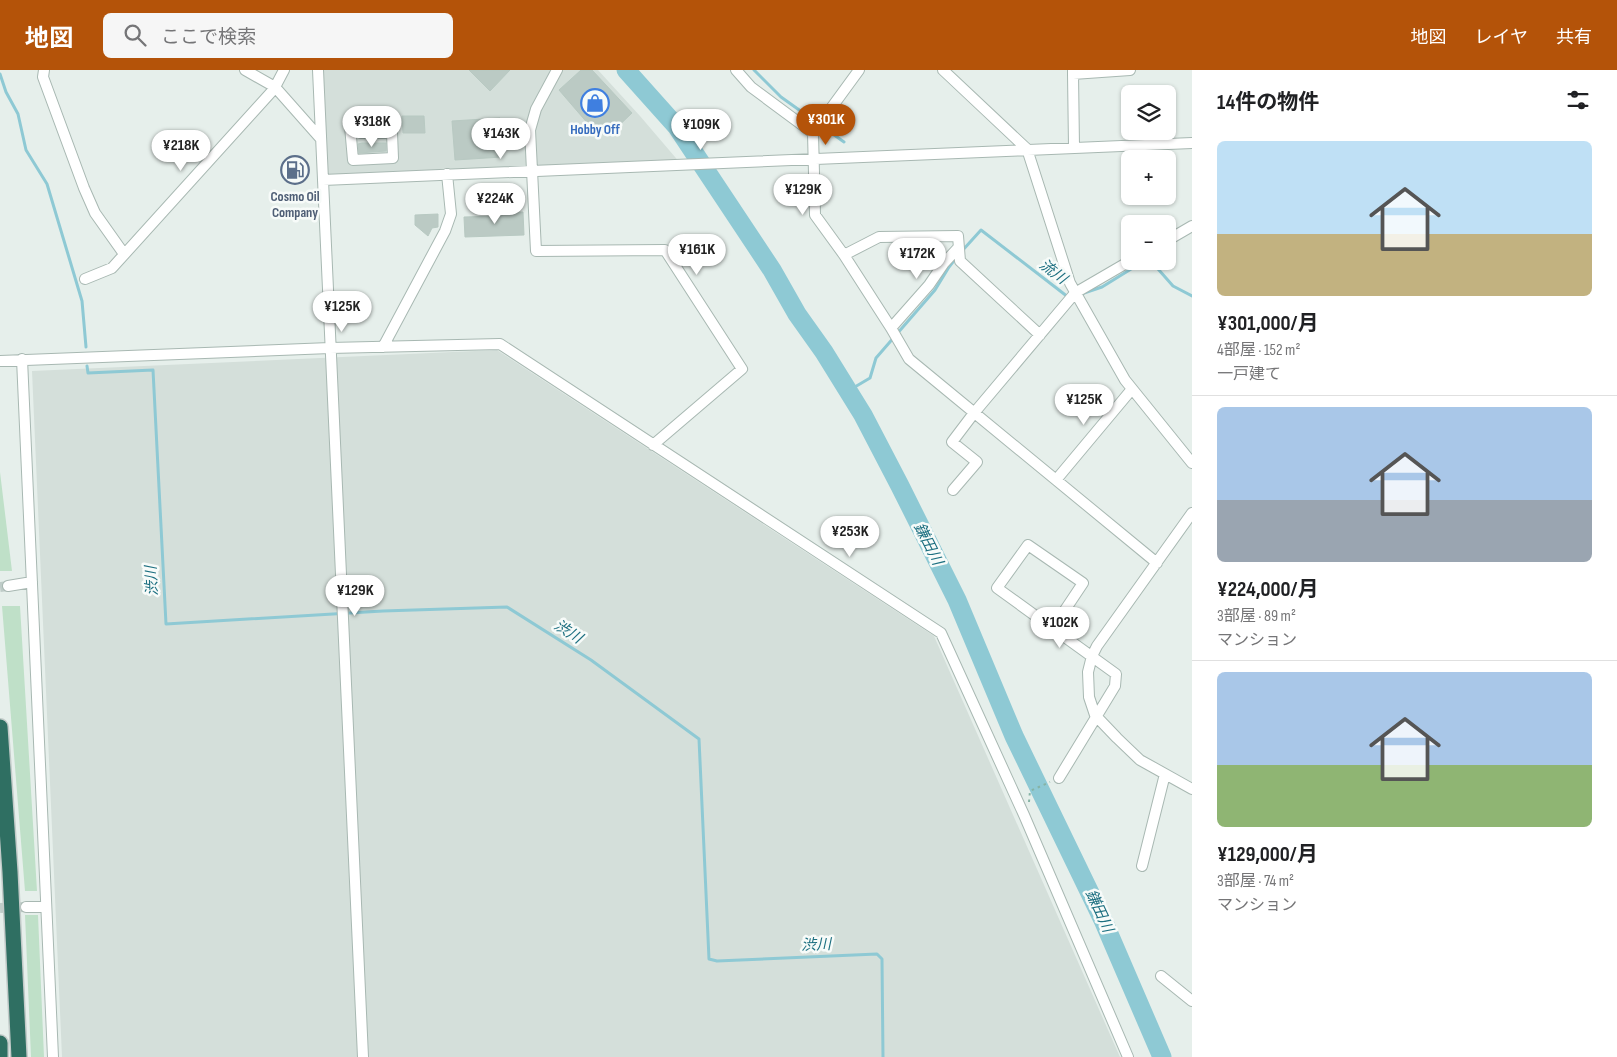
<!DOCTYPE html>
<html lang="ja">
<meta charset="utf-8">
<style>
:root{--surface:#fff;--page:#f6f6f6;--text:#202124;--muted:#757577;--line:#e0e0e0;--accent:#b45309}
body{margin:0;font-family:"Sofia Sans Condensed","Noto Sans JP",sans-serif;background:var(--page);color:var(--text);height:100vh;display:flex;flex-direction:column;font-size:19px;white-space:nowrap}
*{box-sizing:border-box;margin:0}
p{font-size:16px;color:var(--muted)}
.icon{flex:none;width:28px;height:28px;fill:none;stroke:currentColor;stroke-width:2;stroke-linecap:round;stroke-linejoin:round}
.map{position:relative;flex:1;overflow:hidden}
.panel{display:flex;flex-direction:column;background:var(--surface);width:425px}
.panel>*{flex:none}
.buttons{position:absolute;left:1121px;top:15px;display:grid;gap:10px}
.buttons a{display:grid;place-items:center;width:55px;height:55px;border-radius:8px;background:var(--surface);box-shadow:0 1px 4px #0004;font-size:25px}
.price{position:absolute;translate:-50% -42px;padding:0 11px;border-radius:18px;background:#fff;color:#222;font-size:16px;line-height:32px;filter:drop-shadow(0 1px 2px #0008)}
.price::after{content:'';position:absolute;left:50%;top:30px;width:15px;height:11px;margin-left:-8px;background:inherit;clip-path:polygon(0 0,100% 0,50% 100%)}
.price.on{background:var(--accent);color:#fff}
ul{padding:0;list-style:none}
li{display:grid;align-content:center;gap:10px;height:265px;padding:0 25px}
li+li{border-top:1px solid var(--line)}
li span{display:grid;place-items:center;height:155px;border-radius:8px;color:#555}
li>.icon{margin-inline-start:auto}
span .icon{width:90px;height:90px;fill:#fffc;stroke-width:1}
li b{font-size:21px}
h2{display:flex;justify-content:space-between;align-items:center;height:60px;padding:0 25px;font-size:21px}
header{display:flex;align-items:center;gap:30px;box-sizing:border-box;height:70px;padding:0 25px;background:var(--accent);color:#fff}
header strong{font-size:24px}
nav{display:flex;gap:28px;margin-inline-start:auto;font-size:18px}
.search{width:350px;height:45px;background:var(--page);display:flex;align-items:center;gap:12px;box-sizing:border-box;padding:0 18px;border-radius:8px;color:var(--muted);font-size:19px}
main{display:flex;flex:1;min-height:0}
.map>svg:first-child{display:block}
.built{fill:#d4dfda}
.green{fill:#bfe0c8}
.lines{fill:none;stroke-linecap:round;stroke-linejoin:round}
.stream{stroke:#8ec9d4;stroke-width:3}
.river{stroke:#8ec9d4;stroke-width:19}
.building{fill:#bbcac4;stroke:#b8c9c2}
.minor-tunnel{stroke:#bfccc8;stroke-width:10;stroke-dasharray:10 5;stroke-linecap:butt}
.minor-casing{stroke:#a8b8b2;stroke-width:12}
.highway-casing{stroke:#c2cac8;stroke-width:18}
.path{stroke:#86b3a5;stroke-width:2;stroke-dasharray:2.5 4;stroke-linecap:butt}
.minor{stroke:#fff;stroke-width:10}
.highway{stroke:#2f6f62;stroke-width:15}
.labels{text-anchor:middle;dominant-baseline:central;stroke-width:5;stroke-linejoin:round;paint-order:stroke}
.shop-label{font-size:14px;font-weight:bold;fill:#366cbe;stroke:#f7fbf9}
.service-label{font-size:14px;font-weight:bold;fill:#4e5e75;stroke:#f7fbf9}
.water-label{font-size:15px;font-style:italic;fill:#1c6f80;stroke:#f7fbf9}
</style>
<header>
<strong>地図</strong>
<div class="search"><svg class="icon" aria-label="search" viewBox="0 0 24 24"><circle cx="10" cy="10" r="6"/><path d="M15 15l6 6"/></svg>ここで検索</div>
<nav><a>地図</a><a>レイヤ</a><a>共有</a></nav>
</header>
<main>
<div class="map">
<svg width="1192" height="987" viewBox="0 0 1192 987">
<rect width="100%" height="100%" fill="#e6efeb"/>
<!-- built -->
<path class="built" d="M318,0H598L640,46L681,94L323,110Z
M497,280L934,566L1120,987H62L32,301Z"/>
<!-- green -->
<path class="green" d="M0,402L12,501H0Z
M2,536H20L37,821H25Z
M25,845H38L44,987H31Z"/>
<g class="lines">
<!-- stream -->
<path class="stream" d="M754,0L781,27L844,72
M0,4L6,22L18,44L26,80L47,114L82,231L86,277
M962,181L981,160L1068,227
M1151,191L1173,216L1192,226
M1081,224L1102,217L1144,191
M87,296L88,303L153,300L166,554L383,541L507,537L591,590L699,669L709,889L717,891L877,884L882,889L883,987
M848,321L870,308L876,288L935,220L949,197L956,188"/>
<!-- river -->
<path class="river" d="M626,0L677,57L772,200L797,244L824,282L863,345L900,416L957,530L1014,666L1103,850L1162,987"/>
</g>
<!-- building -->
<path class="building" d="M469,0H510L490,21Z
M581,0H592L632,43L609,65L601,56L596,63L559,20Z
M402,46H424L425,63H403Z
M500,48L502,87L455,90L452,51Z
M362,73H386V81L359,83L358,74Z
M523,142L524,165L465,167L464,147L502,146V143Z
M438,144V157L432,158L428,166L415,155V145Z"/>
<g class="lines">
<!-- minor-tunnel -->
<path class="minor-tunnel" d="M0,517L8,516
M0,838L26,837"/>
<defs>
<path id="minor" d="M44,0L43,7L84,118L95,143L124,184
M245,0L275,17L321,69
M318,0L363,987
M557,0L536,39L530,60L536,181L665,180L742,299L653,375
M736,0L751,17L813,63
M859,0L813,63L815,145L844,185L891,258L909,289L1157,493
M943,0L1027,79L1070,213L1125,310L1192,393
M1073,0V4L1130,0
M1073,4L1074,77
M350,56L361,63H392L393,88L353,90Z
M323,110L1192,73
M1168,170L1192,156
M844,185L879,167L958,166L960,191L1040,265
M85,209L112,198L274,19L284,0
M891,258L929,215L944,193L958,178
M383,277L445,161L451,144L447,104
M22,289L53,987
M0,291L330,278L500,274L941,563L1024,745L1128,987
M1056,410L1132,319
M953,420L977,392L952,372L974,343L1075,223L1130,191
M1192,443L1097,576L1092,586L1088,602L1089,627L1095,645L1117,668L1140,690L1192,719
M8,516L32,512
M1053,558L1083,513L1028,475L997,518L1116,604L1115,616L1059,708
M1142,796L1165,704
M26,837H46
M1161,906L1192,931"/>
<path id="highway" d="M0,657L10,802L19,987
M0,973V987"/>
</defs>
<!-- minor casing -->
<use href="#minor" class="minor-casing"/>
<!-- highway casing -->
<use href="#highway" class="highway-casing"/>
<!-- path -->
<path class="path" d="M1029,732L1030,721L1050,712"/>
<!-- minor -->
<use href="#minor" class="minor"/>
<!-- highway -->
<use href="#highway" class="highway"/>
</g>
<!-- icons -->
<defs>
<symbol id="shop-ring" viewBox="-11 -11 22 22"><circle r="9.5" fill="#f7fbf9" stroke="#3f7fe0" stroke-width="1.5"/><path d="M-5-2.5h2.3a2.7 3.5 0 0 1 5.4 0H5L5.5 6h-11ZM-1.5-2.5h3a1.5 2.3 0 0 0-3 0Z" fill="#3f7fe0"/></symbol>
<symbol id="fuel-ring" viewBox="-11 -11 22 22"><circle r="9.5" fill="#f7fbf9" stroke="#5c6f8a" stroke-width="1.5"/><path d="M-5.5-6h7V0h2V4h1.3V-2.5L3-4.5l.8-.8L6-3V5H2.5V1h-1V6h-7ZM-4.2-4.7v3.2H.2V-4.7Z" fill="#5c6f8a"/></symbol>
</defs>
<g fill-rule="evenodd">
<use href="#shop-ring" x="579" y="17" width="32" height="32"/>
<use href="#fuel-ring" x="279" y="84" width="32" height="32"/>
</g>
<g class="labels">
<!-- shop labels -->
<g class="shop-label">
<text x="595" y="59">Hobby Off</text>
</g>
<!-- service labels -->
<g class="service-label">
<text x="295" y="126">Cosmo Oil<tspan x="295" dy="16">Company</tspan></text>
</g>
<!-- water labels -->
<g class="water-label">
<text transform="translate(1053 202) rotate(37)">流川</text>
<text transform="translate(928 474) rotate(63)">鎌田川</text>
<text transform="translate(152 511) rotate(-93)">渋川</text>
<text transform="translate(568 562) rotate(32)">渋川</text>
<text transform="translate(1099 841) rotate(65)">鎌田川</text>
<text transform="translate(816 875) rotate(-2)">渋川</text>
</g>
</g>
</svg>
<div class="buttons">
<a><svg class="icon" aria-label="layers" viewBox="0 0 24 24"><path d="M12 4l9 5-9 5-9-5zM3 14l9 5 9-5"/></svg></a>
<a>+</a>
<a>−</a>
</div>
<b class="price on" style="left:826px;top:76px">¥301K</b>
<b class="price" style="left:372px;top:78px">¥318K</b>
<b class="price" style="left:701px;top:81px">¥109K</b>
<b class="price" style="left:501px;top:90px">¥143K</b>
<b class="price" style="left:181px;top:102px">¥218K</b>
<b class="price" style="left:803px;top:146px">¥129K</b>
<b class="price" style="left:495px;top:155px">¥224K</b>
<b class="price" style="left:697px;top:206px">¥161K</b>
<b class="price" style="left:917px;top:210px">¥172K</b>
<b class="price" style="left:342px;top:263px">¥125K</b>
<b class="price" style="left:1084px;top:356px">¥125K</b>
<b class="price" style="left:850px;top:488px">¥253K</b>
<b class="price" style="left:355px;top:547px">¥129K</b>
<b class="price" style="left:1060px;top:579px">¥102K</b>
</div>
<section class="panel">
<h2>14件の物件<svg class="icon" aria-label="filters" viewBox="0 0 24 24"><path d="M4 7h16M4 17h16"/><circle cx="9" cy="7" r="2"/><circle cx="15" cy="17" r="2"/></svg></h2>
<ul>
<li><span style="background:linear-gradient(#bfe0f5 60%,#c2b280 0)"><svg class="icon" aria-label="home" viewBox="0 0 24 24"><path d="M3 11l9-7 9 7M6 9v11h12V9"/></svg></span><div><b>¥301,000/月</b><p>4部屋 · 152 m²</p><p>一戸建て</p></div></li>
<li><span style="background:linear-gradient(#a9c7e8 60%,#9aa5b1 0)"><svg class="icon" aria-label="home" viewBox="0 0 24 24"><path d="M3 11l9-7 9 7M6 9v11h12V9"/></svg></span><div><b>¥224,000/月</b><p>3部屋 · 89 m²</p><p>マンション</p></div></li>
<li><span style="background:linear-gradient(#a9c7e8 60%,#8fb573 0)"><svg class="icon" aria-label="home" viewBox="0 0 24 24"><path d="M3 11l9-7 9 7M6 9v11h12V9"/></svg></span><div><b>¥129,000/月</b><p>3部屋 · 74 m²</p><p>マンション</p></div></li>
</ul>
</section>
</main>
